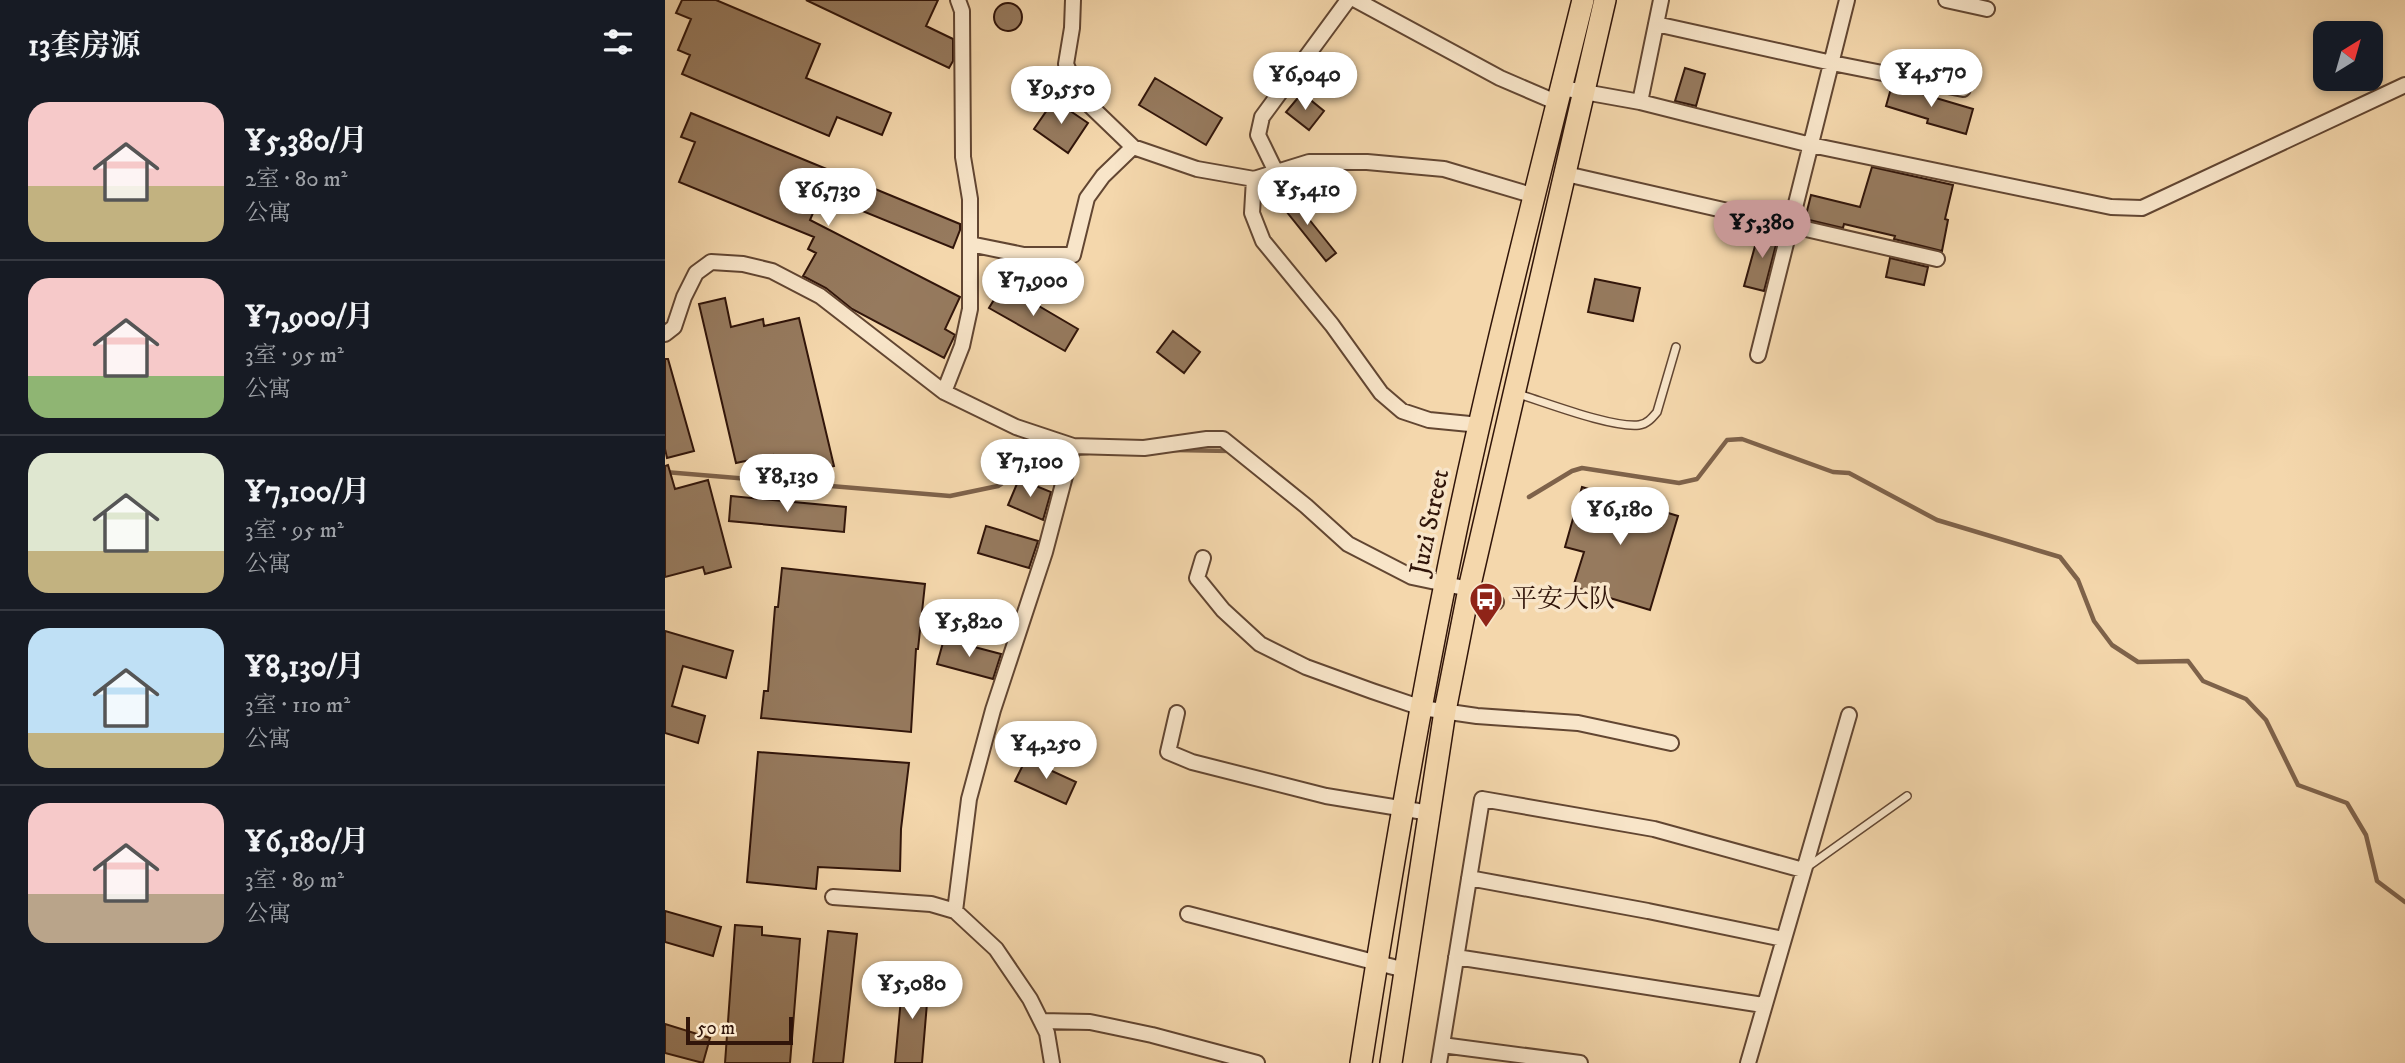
<!DOCTYPE html>
<html lang="zh">
<meta charset="utf-8">
<style>
:root{--surface:#171b24;--page:#242831;--text:#f1f3f6;--muted:#9ea1a6;--line:#363941;--accent:#c59692}
body{margin:0;font-family:"IM FELL DW Pica","Noto Serif SC",serif;background:var(--page);color:var(--text);height:100vh;display:flex;flex-direction:column;font-size:26px;white-space:nowrap}
*{box-sizing:border-box;margin:0}
p{font-size:23px;color:var(--muted)}
.icon{flex:none;width:38px;height:38px;fill:none;stroke:currentColor;stroke-width:2;stroke-linecap:round;stroke-linejoin:round}
.map{position:relative;flex:1;overflow:hidden}
.sheet{display:flex;flex-direction:column;background:var(--surface);width:665px}
.sheet>*{flex:none}
.needle{width:46px;rotate:37deg}
.tools{position:absolute;left:1648px;top:21px;display:grid;gap:14px}
.tools a{display:grid;place-items:center;width:70px;height:70px;border-radius:14px;background:var(--surface);box-shadow:0 4px 10px #0003;font-size:35px}
.scale{position:absolute;left:21px;bottom:18px;width:107px;box-sizing:border-box;padding-left:7px;border:4px solid #31150a;border-top:0;font-size:19px;line-height:24px;white-space:nowrap;color:#31150a;-webkit-text-stroke:5px #f8e5c9;paint-order:stroke}
.price{position:absolute;translate:-50% -60px;padding:0 16px;border-radius:24px;background:#fff;color:#222;font-size:23px;line-height:46px;filter:drop-shadow(0 2px 4px #0008)}
.price::after{content:'';position:absolute;left:50%;top:42px;width:21px;height:16px;margin-left:-10px;background:inherit;clip-path:polygon(0 0,100% 0,50% 100%)}
.price.current{background:var(--accent);color:#111}
ul{padding:0;list-style:none}
li{display:flex;align-items:center;gap:21px;height:175px;padding:0 28px}
li+li{border-top:2px solid var(--line)}
li span{display:grid;place-items:center;flex:none;width:196px;height:140px;border-radius:21px;color:#555}
li>.icon{margin-inline-start:auto}
span .icon{width:84px;height:84px;fill:#fffc;stroke-width:1}
li b{font-size:30px}
h2{display:flex;justify-content:space-between;align-items:center;height:84px;padding:0 28px;font-size:30px}
main{display:flex;flex:1;min-height:0}
.map>svg:first-child{display:block}
.lines{fill:none;stroke-linecap:round;stroke-linejoin:round}
.stream{stroke:#7e624a;stroke-width:4.5}
.building{fill:#967a5e;stroke:#31150a;stroke-width:2}
.lane-casing{stroke:#624632;stroke-width:10}
.street-casing{stroke:#624632;stroke-width:18}
.primary-casing{stroke:#31150a;stroke-width:24}
.lane{stroke:#f8e5c9;stroke-width:7}
.street{stroke:#f8e5c9;stroke-width:14}
.primary{stroke:#f4d7ac;stroke-width:21}
.labels{text-anchor:middle;dominant-baseline:central;stroke-width:7;stroke-linejoin:round;paint-order:stroke}
.street-label{font-size:26px;fill:#31150a;stroke:#f8e5c9}
.poi-label{font-size:26px;fill:#31150a;stroke:#f8e5c9;text-anchor:start}
</style>
<main>
<section class="sheet">
<h2>13套房源<svg class="icon" aria-label="filters" viewBox="0 0 24 24"><path d="M4 7h16M4 17h16"/><circle cx="9" cy="7" r="2"/><circle cx="15" cy="17" r="2"/></svg></h2>
<ul>
<li><span style="background:linear-gradient(#f6c9c9 60%,#c2b280 0)"><svg class="icon" aria-label="home" viewBox="0 0 24 24"><path d="M3 11l9-7 9 7M6 9v11h12V9"/></svg></span><div><b>¥5,380/月</b><p>2室 · 80 m²</p><p>公寓</p></div></li>
<li><span style="background:linear-gradient(#f6c9c9 70%,#8fb573 0)"><svg class="icon" aria-label="home" viewBox="0 0 24 24"><path d="M3 11l9-7 9 7M6 9v11h12V9"/></svg></span><div><b>¥7,900/月</b><p>3室 · 95 m²</p><p>公寓</p></div></li>
<li><span style="background:linear-gradient(#dfe7d0 70%,#c2b280 0)"><svg class="icon" aria-label="home" viewBox="0 0 24 24"><path d="M3 11l9-7 9 7M6 9v11h12V9"/></svg></span><div><b>¥7,100/月</b><p>3室 · 95 m²</p><p>公寓</p></div></li>
<li><span style="background:linear-gradient(#bfe0f5 75%,#c2b280 0)"><svg class="icon" aria-label="home" viewBox="0 0 24 24"><path d="M3 11l9-7 9 7M6 9v11h12V9"/></svg></span><div><b>¥8,130/月</b><p>3室 · 110 m²</p><p>公寓</p></div></li>
<li><span style="background:linear-gradient(#f6c9c9 65%,#b9a48a 0)"><svg class="icon" aria-label="home" viewBox="0 0 24 24"><path d="M3 11l9-7 9 7M6 9v11h12V9"/></svg></span><div><b>¥6,180/月</b><p>3室 · 89 m²</p><p>公寓</p></div></li>
</ul>
</section>
<div class="map">
<svg width="1740" height="1063" viewBox="0 0 1740 1063">
<rect width="100%" height="100%" fill="#f4d7ac"/>
<filter id="stains"><feTurbulence type="fractalNoise" baseFrequency=".00286" numOctaves="4"/><feColorMatrix values="0 0 0 0 .2 0 0 0 0 .09 0 0 0 0 .02 0 0 0 .5 -.17"/></filter>
<radialGradient id="worn" r=".72"><stop offset=".6" stop-color="#630" stop-opacity="0"/><stop offset="1" stop-color="#630" stop-opacity=".3"/></radialGradient>
<g class="lines">
<!-- stream -->
<path class="stream" d="M509,450L566,451
M0,472L285,496L333,486L377,457L423,453
M864,497L907,471L917,468L1014,483L1032,479L1062,440L1077,439L1168,472L1184,473L1272,520L1395,557L1413,580L1429,621L1447,645L1473,662L1523,661L1538,681L1581,699L1601,720L1633,785L1682,803L1701,835L1712,881L1740,902"/>
</g>
<!-- building -->
<path class="building" d="M17,0H51L155,44L141,78L226,113L217,135L172,117L164,136L17,74L25,55L13,50L26,19L11,13Z
M141,0H273L261,26L288,39V61L284,68Z
M329 17a14 14 0 1 1 28 0a14 14 0 1 1-28 0Z
M1020,68L1040,74L1031,106L1010,101Z
M490,78L557,118L541,145L474,105Z
M1227,85L1308,109L1301,134L1262,123L1263,119L1221,106Z
M637,93L659,111L644,130L621,112Z
M389,100L423,123L403,153L369,129Z
M26,113L295,224V230L288,248L156,194L145,220L295,297L280,329L290,335L279,358L187,309L161,288L138,276L151,253L143,249L149,237L14,182L30,142L16,137Z
M1207,167L1288,185L1280,219L1283,220L1277,251L1229,239L1230,236L1179,224L1178,228L1140,219L1146,195L1195,207Z
M623,193L671,253L661,261L613,201Z
M1095,228L1114,233L1099,291L1079,286Z
M1225,258L1263,267L1259,285L1221,277Z
M930,279L975,288L968,321L923,312Z
M338,285L413,329L400,351L324,308Z
M60,298L66,327L98,319L99,326L134,318L169,466L144,472L142,464L112,471L108,455L71,463L34,304Z
M508,331L535,352L519,373L492,352Z
M0,359H3L29,451L2,458L0,449Z
M3,465L10,489L43,480L66,567L40,574L38,567L0,577V466Z
M354,479L386,492L378,520L343,505Z
M917,487L1013,516L985,610L908,587L919,552L900,547Z
M66,496L181,507L179,532L64,521Z
M321,526L373,541L364,568L313,553Z
M117,568L260,584L253,649H251L246,732L96,718L99,691H103L110,607H113Z
M0,631L68,651L61,678L18,666L7,706L40,716L33,743L0,733Z
M279,639L336,654L328,679L272,664Z
M93,752L244,763L236,829L235,871L153,867L151,889L82,882Z
M361,759L411,782L401,804L350,781Z
M0,911L56,927L48,956L0,942Z
M70,925L97,927V935L135,939L125,1063H60Z
M163,931L192,934L178,1063H148Z
M238,977L264,979L257,1063H230Z
M0,1024L45,1038L38,1063L0,1053Z"/>
<g class="lines">
<defs>
<path id="lane" d="M850,393C880,402 946,428 974,425C982,424 987,418 992,412L1011,347
M1141,868L1242,796"/>
<path id="street" d="M408,0L407,28L401,64L415,96L468,147L532,169L589,179L644,162H702L779,169L870,196
M691,0L835,78L893,103
M1281,0L1322,9
M991,24L1167,63L1298,89
M897,88L975,102L1146,145L1446,207L1477,208L1740,85
M975,102L996,0
M611,172L593,135L597,117L683,0
M901,174L1272,259
M589,179L587,213L598,241L667,325L716,393L737,411L764,420L815,425
M305,244L359,255H408L422,198L438,176L468,147
M0,334L9,327L19,297L31,273L46,262L78,264L107,271L155,296L279,392L351,427L408,446L479,448L542,439H558L641,506L683,544L747,577L804,589L831,602
M1093,355L1182,0
M279,392L297,346L305,309V199L298,157L297,11L293,0
M538,558L532,578L558,610L595,644L641,667L707,691L757,708L812,716L913,723L1006,743
M512,713L503,752L527,762L661,796L765,813
M804,878L983,911L1118,939
M168,897L266,904L290,911L331,949L365,999L382,1033L387,1063
M290,911L304,799L328,710L380,552L408,446
M523,914L740,970
M791,957L1098,1005
M376,1021L425,1022L487,1035L592,1063
M777,1045L915,1063
M774,1063L817,799L989,829L1138,870
M1083,1063L1184,715"/>
<path id="primary" d="M696,1063C721,903 748,743 780,584C819,388 870,194 918,0
M726,1063L780,711L804,589L940,0"/>
</defs>
<!-- lane casing -->
<use href="#lane" class="lane-casing"/>
<!-- street casing -->
<use href="#street" class="street-casing"/>
<!-- primary casing -->
<use href="#primary" class="primary-casing"/>
<!-- lane -->
<use href="#lane" class="lane"/>
<!-- street -->
<use href="#street" class="street"/>
<!-- primary -->
<use href="#primary" class="primary"/>
</g>
<!-- icons -->
<defs>
<symbol id="bus-pin" viewBox="-11 -11 22 30"><path d="M0 17L-7.5 6A9.5 9.5 0 1 1 7.5 6Z" fill="#8f2418" stroke="#f8e5c9"/><path d="M-5-6H5V4H4V6H2V4H-2V6H-4V4H-5ZM-3.5-4V0h7V-4ZM-3.5 1.2v1.5H-2V1.2ZM2 1.2v1.5H3.5V1.2Z" fill="#fff"/></symbol>
</defs>
<g fill-rule="evenodd">
<use href="#bus-pin" x="802" y="580" width="38" height="52"/>
</g>
<g class="labels">
<!-- street labels -->
<g class="street-label">
<text transform="translate(765 522) rotate(-78)">Juzi Street</text>
</g>
<!-- poi labels -->
<g class="poi-label">
<text x="846" y="599">平安大队</text>
</g>
</g>
<rect width="100%" height="100%" filter="url(#stains)"/>
<rect width="100%" height="100%" fill="url(#worn)"/>
</svg>
<div class="tools">
<a><svg class="needle" viewBox="-14 -14 28 28"><path d="M0-13l5 13h-10z" fill="#e53935"/><path d="M0 13l5-13h-10z" fill="#9ea1a6"/></svg></a>
</div>
<div class="scale">50 m</div>
<b class="price" style="left:1266px;top:109px">¥4,570</b>
<b class="price" style="left:640px;top:112px">¥6,040</b>
<b class="price" style="left:396px;top:126px">¥9,550</b>
<b class="price" style="left:642px;top:227px">¥5,410</b>
<b class="price" style="left:163px;top:228px">¥6,730</b>
<b class="price current" style="left:1097px;top:260px">¥5,380</b>
<b class="price" style="left:368px;top:318px">¥7,900</b>
<b class="price" style="left:365px;top:499px">¥7,100</b>
<b class="price" style="left:122px;top:514px">¥8,130</b>
<b class="price" style="left:955px;top:547px">¥6,180</b>
<b class="price" style="left:304px;top:659px">¥5,820</b>
<b class="price" style="left:381px;top:781px">¥4,250</b>
<b class="price" style="left:247px;top:1021px">¥5,080</b>
</div>
</main>
